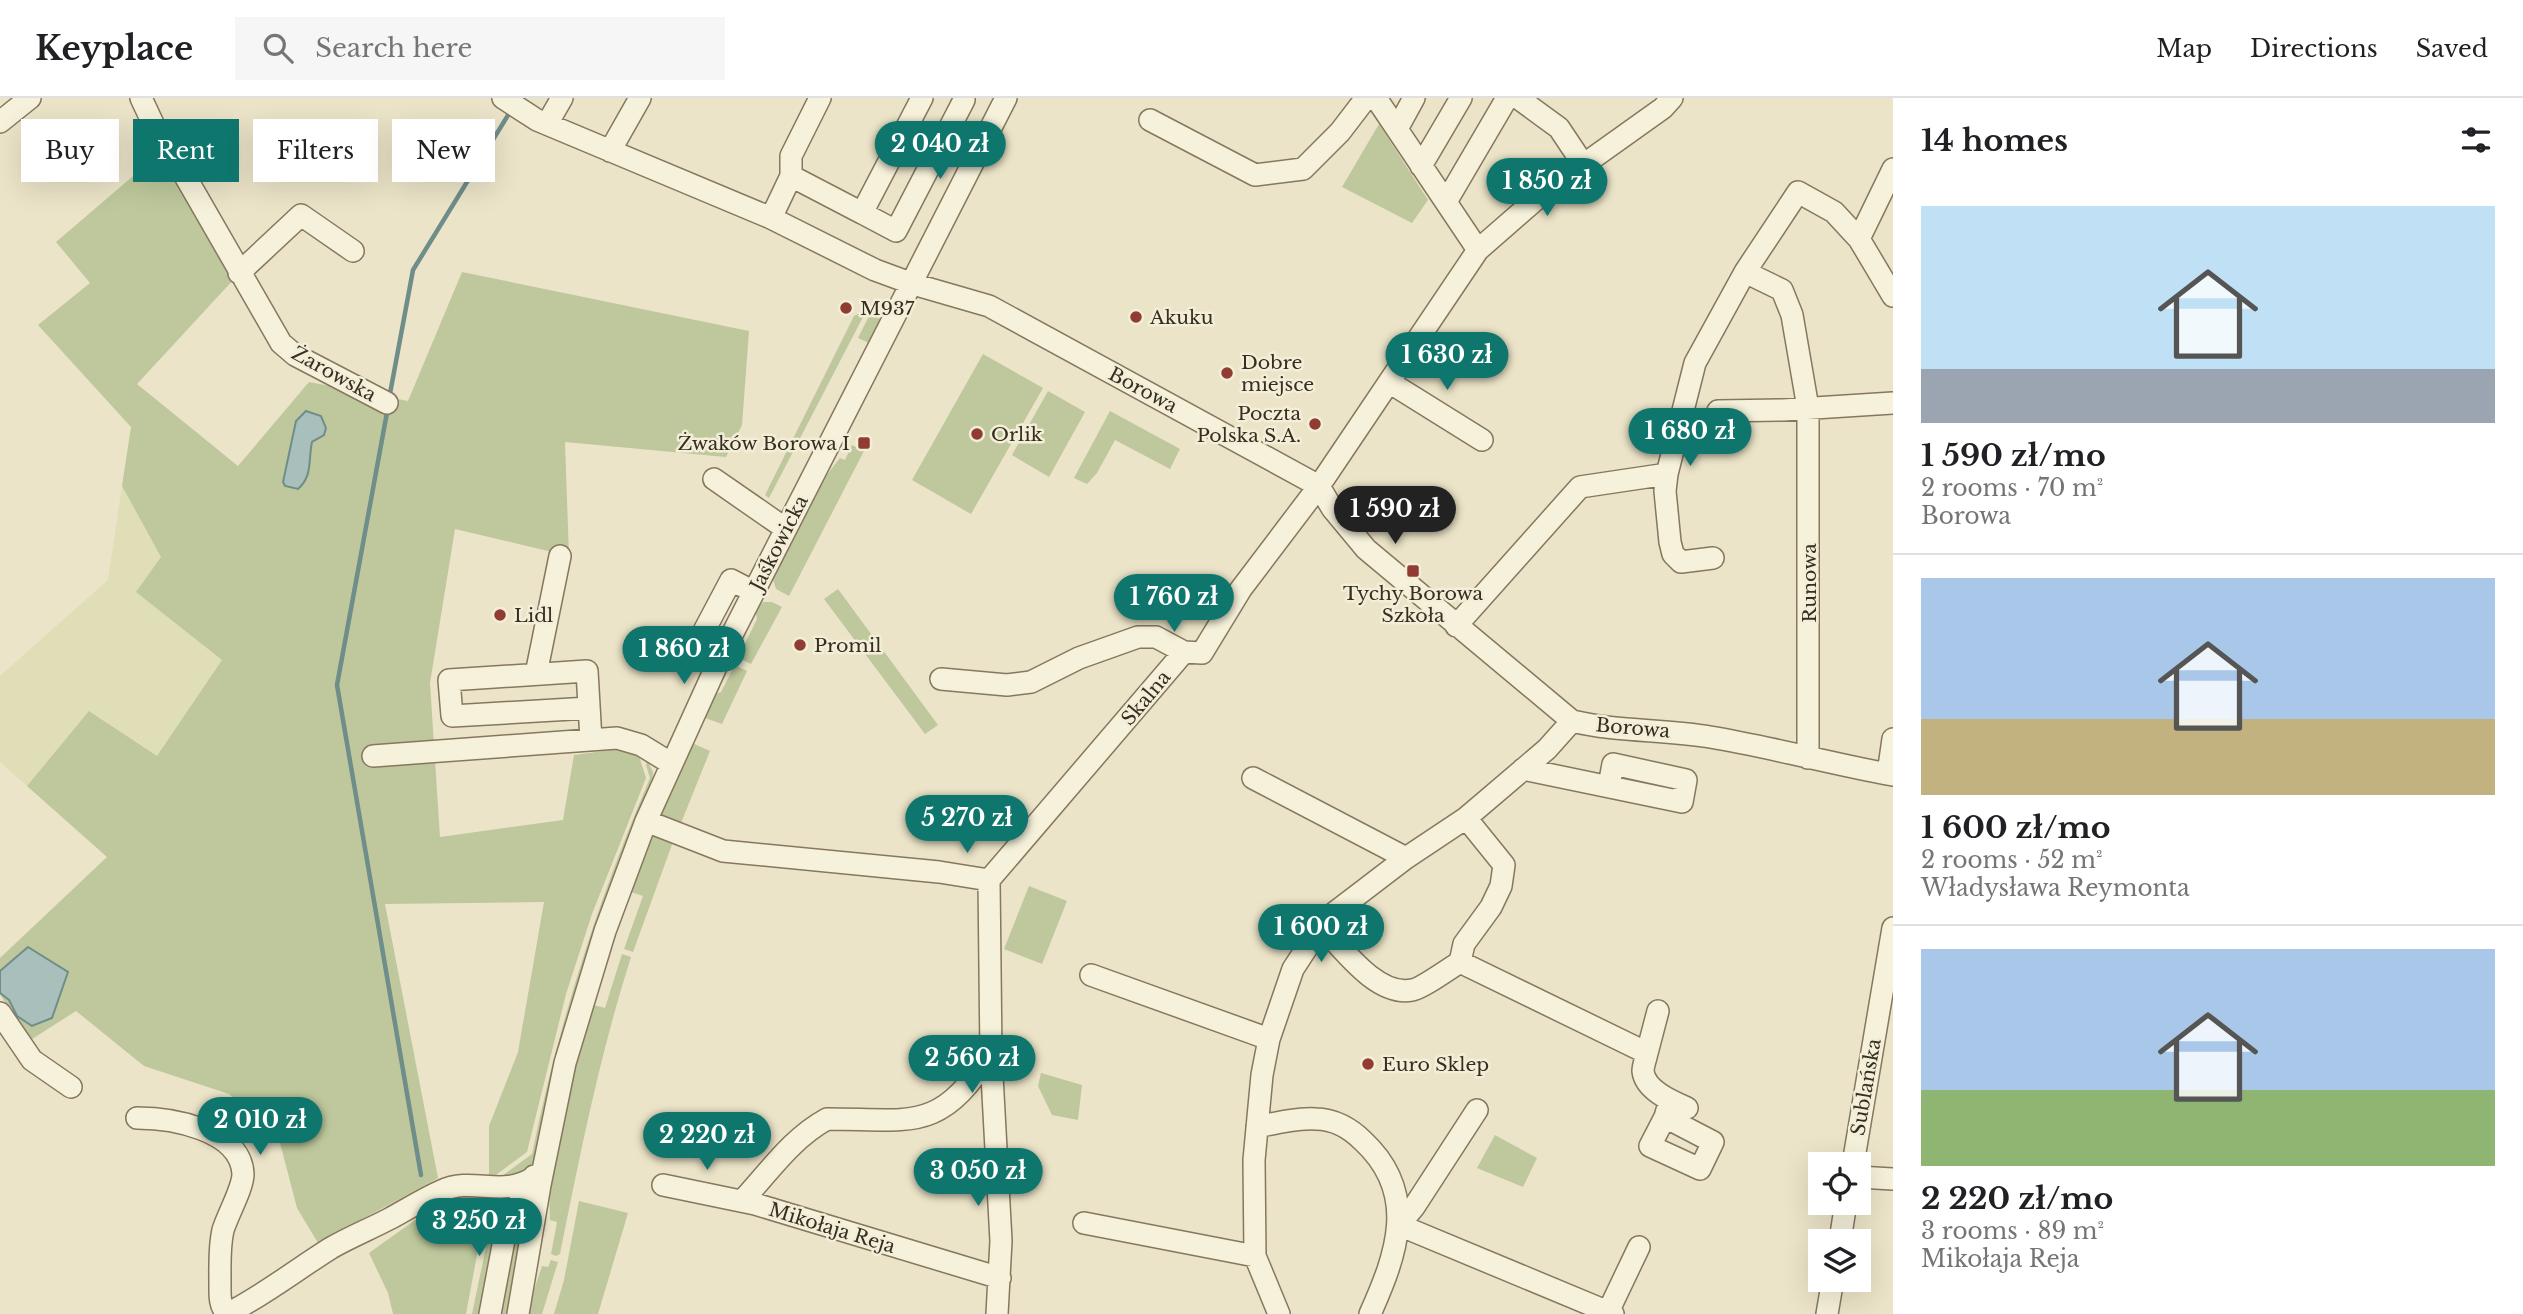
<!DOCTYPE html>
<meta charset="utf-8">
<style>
:root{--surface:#fff;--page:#f6f6f6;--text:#202124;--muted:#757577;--line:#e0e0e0;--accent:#0f766e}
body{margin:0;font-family:"Libre Baskerville",serif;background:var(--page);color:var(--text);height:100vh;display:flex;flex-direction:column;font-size:26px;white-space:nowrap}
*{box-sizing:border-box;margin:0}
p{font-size:23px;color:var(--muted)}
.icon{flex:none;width:38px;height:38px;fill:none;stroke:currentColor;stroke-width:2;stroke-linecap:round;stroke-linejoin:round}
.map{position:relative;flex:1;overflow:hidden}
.drawer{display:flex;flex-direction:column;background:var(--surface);width:630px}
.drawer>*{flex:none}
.banner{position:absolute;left:21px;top:21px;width:665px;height:63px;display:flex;gap:14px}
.fabs{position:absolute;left:1808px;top:1054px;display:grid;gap:14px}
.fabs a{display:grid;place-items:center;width:63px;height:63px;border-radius:0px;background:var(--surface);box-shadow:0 7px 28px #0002;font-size:35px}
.price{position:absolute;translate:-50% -60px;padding:0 16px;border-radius:24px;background:var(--accent);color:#fff;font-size:23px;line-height:46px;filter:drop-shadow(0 2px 4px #0008)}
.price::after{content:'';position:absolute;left:50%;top:42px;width:21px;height:16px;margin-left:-10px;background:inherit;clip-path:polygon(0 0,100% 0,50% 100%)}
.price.selected{background:#222;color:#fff}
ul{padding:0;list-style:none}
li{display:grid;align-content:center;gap:14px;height:371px;padding:0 28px}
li+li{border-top:2px solid var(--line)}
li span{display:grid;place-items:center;height:217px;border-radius:0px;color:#555}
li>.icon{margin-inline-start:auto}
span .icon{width:126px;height:126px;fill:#fffc;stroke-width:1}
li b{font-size:30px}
h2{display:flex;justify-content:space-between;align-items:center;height:84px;padding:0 28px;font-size:30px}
.pill{padding:0 24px;border-radius:0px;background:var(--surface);box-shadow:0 7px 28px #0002;font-size:24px;line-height:63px}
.pill.selected{background:var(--accent);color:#fff}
header{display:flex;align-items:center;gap:42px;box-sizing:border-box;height:98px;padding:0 35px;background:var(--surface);border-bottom:2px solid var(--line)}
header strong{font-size:33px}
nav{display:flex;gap:38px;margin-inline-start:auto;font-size:24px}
.search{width:490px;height:63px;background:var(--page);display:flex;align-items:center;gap:18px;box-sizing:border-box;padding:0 24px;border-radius:0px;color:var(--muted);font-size:26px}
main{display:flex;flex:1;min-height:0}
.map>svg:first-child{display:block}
.farmland{fill:#e0deb6}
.green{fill:#bec89c}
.water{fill:#a8bfbb;stroke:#6f8d89;stroke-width:2}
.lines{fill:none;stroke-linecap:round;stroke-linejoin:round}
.stream{stroke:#6f8d89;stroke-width:4.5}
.minor-casing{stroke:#86775e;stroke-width:24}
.minor{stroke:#f6f1da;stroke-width:21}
.poi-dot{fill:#903c33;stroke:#f3eed7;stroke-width:2.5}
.labels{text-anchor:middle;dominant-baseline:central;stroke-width:5;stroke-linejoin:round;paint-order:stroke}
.poi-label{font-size:19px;fill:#372e21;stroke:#f3eed7;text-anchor:start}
.street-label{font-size:19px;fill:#372e21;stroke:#f3eed7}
</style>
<header>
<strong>Keyplace</strong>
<div class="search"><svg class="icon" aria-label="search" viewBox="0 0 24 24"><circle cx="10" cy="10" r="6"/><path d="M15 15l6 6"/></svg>Search here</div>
<nav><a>Map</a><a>Directions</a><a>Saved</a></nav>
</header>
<main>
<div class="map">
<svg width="1893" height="1216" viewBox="0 0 1893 1216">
<rect width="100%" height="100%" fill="#ebe4c8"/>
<!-- farmland -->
<path class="farmland" d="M122,388L161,459L137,494L222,562L157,659L90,613L27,688L0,664V578L108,482Z"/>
<!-- green -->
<path class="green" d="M1379,26L1428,102L1412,125L1342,89Z
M160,55L235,180L137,286L238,368L309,284L408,303L462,174L749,233L742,327L726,359L565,344L569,458L455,431L430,585L440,739L563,722L574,657L618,651L639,658L646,680L592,816L566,896L527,1054L489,1082V1028L518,954L544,804L385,806L438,1080L318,1145L297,1110L279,1041L229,996L144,968L76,913L29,943L0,896V860L107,759L27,688L89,613L157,658L222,562L136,494L161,459L122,388L131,329L38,227L90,185L56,144Z
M862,214L864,217L769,400L765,397L854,218Z
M870,216L883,222L871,246L858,240Z
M983,256L1043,290L971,416L912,382Z
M1048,293L1085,314L1049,379L1012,357Z
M1110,313L1180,351L1170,371L1115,342L1097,375L1087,386L1074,380Z
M852,347L864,353L789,498L776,491L772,478L817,389L840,360L845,362Z
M838,491L938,627L925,636L824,501Z
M763,504H772L782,509L751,566L738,560L757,521L755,512Z
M735,567L747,573L722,626L705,620L703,617L711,598L721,594Z
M690,644L710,653L679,730L661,721L660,716Z
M647,662L653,674L652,685L534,1065L520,1079L499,1080L532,1056C558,927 598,802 650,680L646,667Z
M654,737L674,741L633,854L624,851L643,798L628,793L651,738Z
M1029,788L1067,803L1042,866L1004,851Z
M622,856L631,859C600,956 580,1056 560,1156L556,1158L551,1156L557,1124L550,1122L549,1092L571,978L590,906L605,910Z
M1041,975L1082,987L1078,1022L1052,1017L1038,988Z
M1495,1037L1537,1060L1523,1089L1477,1070Z
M450,1097L488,1098L466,1216H393L388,1195L369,1155Z
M496,1101L501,1109L480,1216H472Z
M579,1103L628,1115L598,1216H554L564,1182Z
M525,1114L508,1216H498L514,1133Z
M551,1162L558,1164L542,1216H526L542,1168L548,1169Z"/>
<!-- water -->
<path class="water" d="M306,313L321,318L326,330L324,337L312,344C308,362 313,378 298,391L285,388L283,384L296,323Z
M28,849L68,874L52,920L32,928L17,918L9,902L0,895V873Z"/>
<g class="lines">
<!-- stream -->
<path class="stream" d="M389,301L413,172L510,14
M388,309L337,587L421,1077"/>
<defs>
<path id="minor" d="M141,0L156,32L177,64L281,245L295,257L387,305
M503,0L537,22L771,120L875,172L913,186L989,208L1319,388L1332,410L1366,451L1572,623C1617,634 1664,631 1710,639C1771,649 1832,666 1893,677
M922,0L862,115L896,133L964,2
M1376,0L1478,152
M1518,0L1559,30L1583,66
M1150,22L1255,77L1303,71L1340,34L1366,0
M0,24L30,0
M547,26L562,0
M1397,31L1414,0
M610,53L640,0
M1421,68L1461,0
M1893,71L1859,141L1893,198
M791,78V58L820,0
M1446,104L1507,0
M771,120L791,78L862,115
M1745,174L1782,192L1792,217L1808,310V660
M239,175L301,117L353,153
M1389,284L1482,342
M1718,313L1783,312L1893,305
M1667,376L1665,393L1670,444L1673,456L1681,464L1713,460
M714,381L786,431
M1456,528L1580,389L1667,376L1695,265L1745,174L1798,94L1834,114L1859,141
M719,562L695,550L731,482L754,494
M536,576L560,458
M941,581L1007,587L1031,584L1079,560L1138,539H1156L1184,554
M589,610L452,618L449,582L587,573L591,642
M373,658L617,640L641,647L672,666
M1523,671L1682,704L1686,682L1613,666L1609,688
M1888,676L1893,641
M1253,680L1406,760
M646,723L723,753L939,774L989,782
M1321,828C1343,851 1377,899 1412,892C1421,891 1450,870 1460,864L1464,846L1491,809L1501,788L1504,767L1466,720
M1460,864L1647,955L1658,913
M1091,877L1269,941
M0,915L32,962L71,989
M1647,955C1646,960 1643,968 1643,973C1645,992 1671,1003 1687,1010
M1665,1019L1713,1044L1700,1071L1650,1048L1665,1019L1670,1002
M137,1020C170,1020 241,1031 243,1076C243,1090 228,1116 223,1132C219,1149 220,1167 220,1185C220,1197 219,1207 227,1216
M1257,1029C1276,1025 1296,1020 1316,1021C1334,1021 1351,1031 1363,1043C1419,1095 1397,1156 1370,1216
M1853,1066L1893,830
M1858,1079L1893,1081
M663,1087L755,1106L1000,1180
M742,1103C769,1074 792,1040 827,1021C912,1021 940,1036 991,954
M1084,1125L1255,1158
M1399,1127L1613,1216
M1399,1127L1414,1109L1477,1012
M1840,1143L1846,1104
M1608,1214L1639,1149
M227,1216C264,1197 296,1172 331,1150C350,1139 370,1131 389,1121C406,1112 423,1101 441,1093C473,1078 501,1100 533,1080
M490,1216L507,1126L534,1078
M518,1216L540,1087L565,965L605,833L646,723L720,560L1006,0
M997,1216L1001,1143L991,959L989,782L1184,554L1202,555L1241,491L1319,388L1478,152L1541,97L1663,10L1672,0
M1279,1216L1255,1158L1254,1062L1262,977L1269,941L1293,871L1321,828L1334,815L1406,760L1466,720L1547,651L1572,623
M1827,1216L1833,1181"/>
</defs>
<!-- minor casing -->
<use href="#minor" class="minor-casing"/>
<!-- minor -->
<use href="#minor" class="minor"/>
</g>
<!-- markers -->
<g class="poi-dot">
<circle cx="846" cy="210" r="7"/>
<circle cx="1136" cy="219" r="7"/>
<circle cx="1227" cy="275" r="7"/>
<circle cx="1315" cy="326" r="7"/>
<circle cx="977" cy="336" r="7"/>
<rect x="857" y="338" width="14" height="14" rx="3.5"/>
<rect x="1406" y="466" width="14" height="14" rx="3.5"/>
<circle cx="500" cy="517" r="7"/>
<circle cx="800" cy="547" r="7"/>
<circle cx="1368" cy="966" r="7"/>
</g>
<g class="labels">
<!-- poi labels -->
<g class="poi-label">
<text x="860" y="210">M937</text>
<text x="1150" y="219">Akuku</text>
<text x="1241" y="264">Dobre<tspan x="1241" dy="22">miejsce</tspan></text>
<text x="1301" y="315" text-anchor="end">Poczta<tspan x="1301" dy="22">Polska S.A.</tspan></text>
<text x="991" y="336">Orlik</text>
<text x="850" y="345" text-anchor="end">Żwaków Borowa I</text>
<text x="1413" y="495" text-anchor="middle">Tychy Borowa<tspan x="1413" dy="22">Szkoła</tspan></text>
<text x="514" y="517">Lidl</text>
<text x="814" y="547">Promil</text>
<text x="1382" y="966">Euro Sklep</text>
</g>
<!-- street labels -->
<g class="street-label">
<text transform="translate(334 276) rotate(29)">Żarowska</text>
<text transform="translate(1143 292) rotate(28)">Borowa</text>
<text transform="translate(779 445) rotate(-63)">Jaśkowicka</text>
<text transform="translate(1809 485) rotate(-90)">Runowa</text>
<text transform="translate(1146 600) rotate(-50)">Skalna</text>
<text transform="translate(1633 630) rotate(5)">Borowa</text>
<text transform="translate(1866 989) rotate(-80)">Sublańska</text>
<text transform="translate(832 1130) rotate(17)">Mikołaja Reja</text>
</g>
</g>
</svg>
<div class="fabs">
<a><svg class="icon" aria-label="locate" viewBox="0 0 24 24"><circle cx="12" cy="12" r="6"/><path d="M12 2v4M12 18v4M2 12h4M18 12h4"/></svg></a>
<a><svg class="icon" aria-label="layers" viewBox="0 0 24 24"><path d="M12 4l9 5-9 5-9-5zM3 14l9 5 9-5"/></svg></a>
</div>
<b class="price" style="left:940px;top:83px">2 040 zł</b>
<b class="price" style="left:1547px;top:120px">1 850 zł</b>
<b class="price" style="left:1447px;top:294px">1 630 zł</b>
<b class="price" style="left:1690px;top:370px">1 680 zł</b>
<b class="price selected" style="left:1395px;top:448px">1 590 zł</b>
<b class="price" style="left:1174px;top:536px">1 760 zł</b>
<b class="price" style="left:684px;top:588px">1 860 zł</b>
<b class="price" style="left:967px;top:757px">5 270 zł</b>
<b class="price" style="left:1321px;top:866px">1 600 zł</b>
<b class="price" style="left:972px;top:997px">2 560 zł</b>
<b class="price" style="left:260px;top:1059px">2 010 zł</b>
<b class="price" style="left:707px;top:1074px">2 220 zł</b>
<b class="price" style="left:978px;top:1110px">3 050 zł</b>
<b class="price" style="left:479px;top:1160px">3 250 zł</b>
<div class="banner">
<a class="pill">Buy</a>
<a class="pill selected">Rent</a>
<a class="pill">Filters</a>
<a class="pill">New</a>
</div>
</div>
<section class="drawer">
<h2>14 homes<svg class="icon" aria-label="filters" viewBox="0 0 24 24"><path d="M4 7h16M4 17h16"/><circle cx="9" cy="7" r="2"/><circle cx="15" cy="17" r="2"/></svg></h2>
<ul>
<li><span style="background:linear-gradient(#bfe0f5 75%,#9aa5b1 0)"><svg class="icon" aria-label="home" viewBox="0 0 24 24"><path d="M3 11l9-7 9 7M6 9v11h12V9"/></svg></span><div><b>1 590 zł/mo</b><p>2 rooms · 70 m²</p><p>Borowa</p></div></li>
<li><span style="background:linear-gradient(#a9c7e8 65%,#c2b280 0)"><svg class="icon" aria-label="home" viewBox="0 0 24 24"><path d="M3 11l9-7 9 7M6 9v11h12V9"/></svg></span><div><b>1 600 zł/mo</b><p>2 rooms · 52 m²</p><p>Władysława Reymonta</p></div></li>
<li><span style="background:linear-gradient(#a9c7e8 65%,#8fb573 0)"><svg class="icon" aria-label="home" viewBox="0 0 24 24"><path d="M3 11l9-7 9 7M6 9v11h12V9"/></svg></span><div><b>2 220 zł/mo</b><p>3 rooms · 89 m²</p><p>Mikołaja Reja</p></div></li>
</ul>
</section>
</main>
